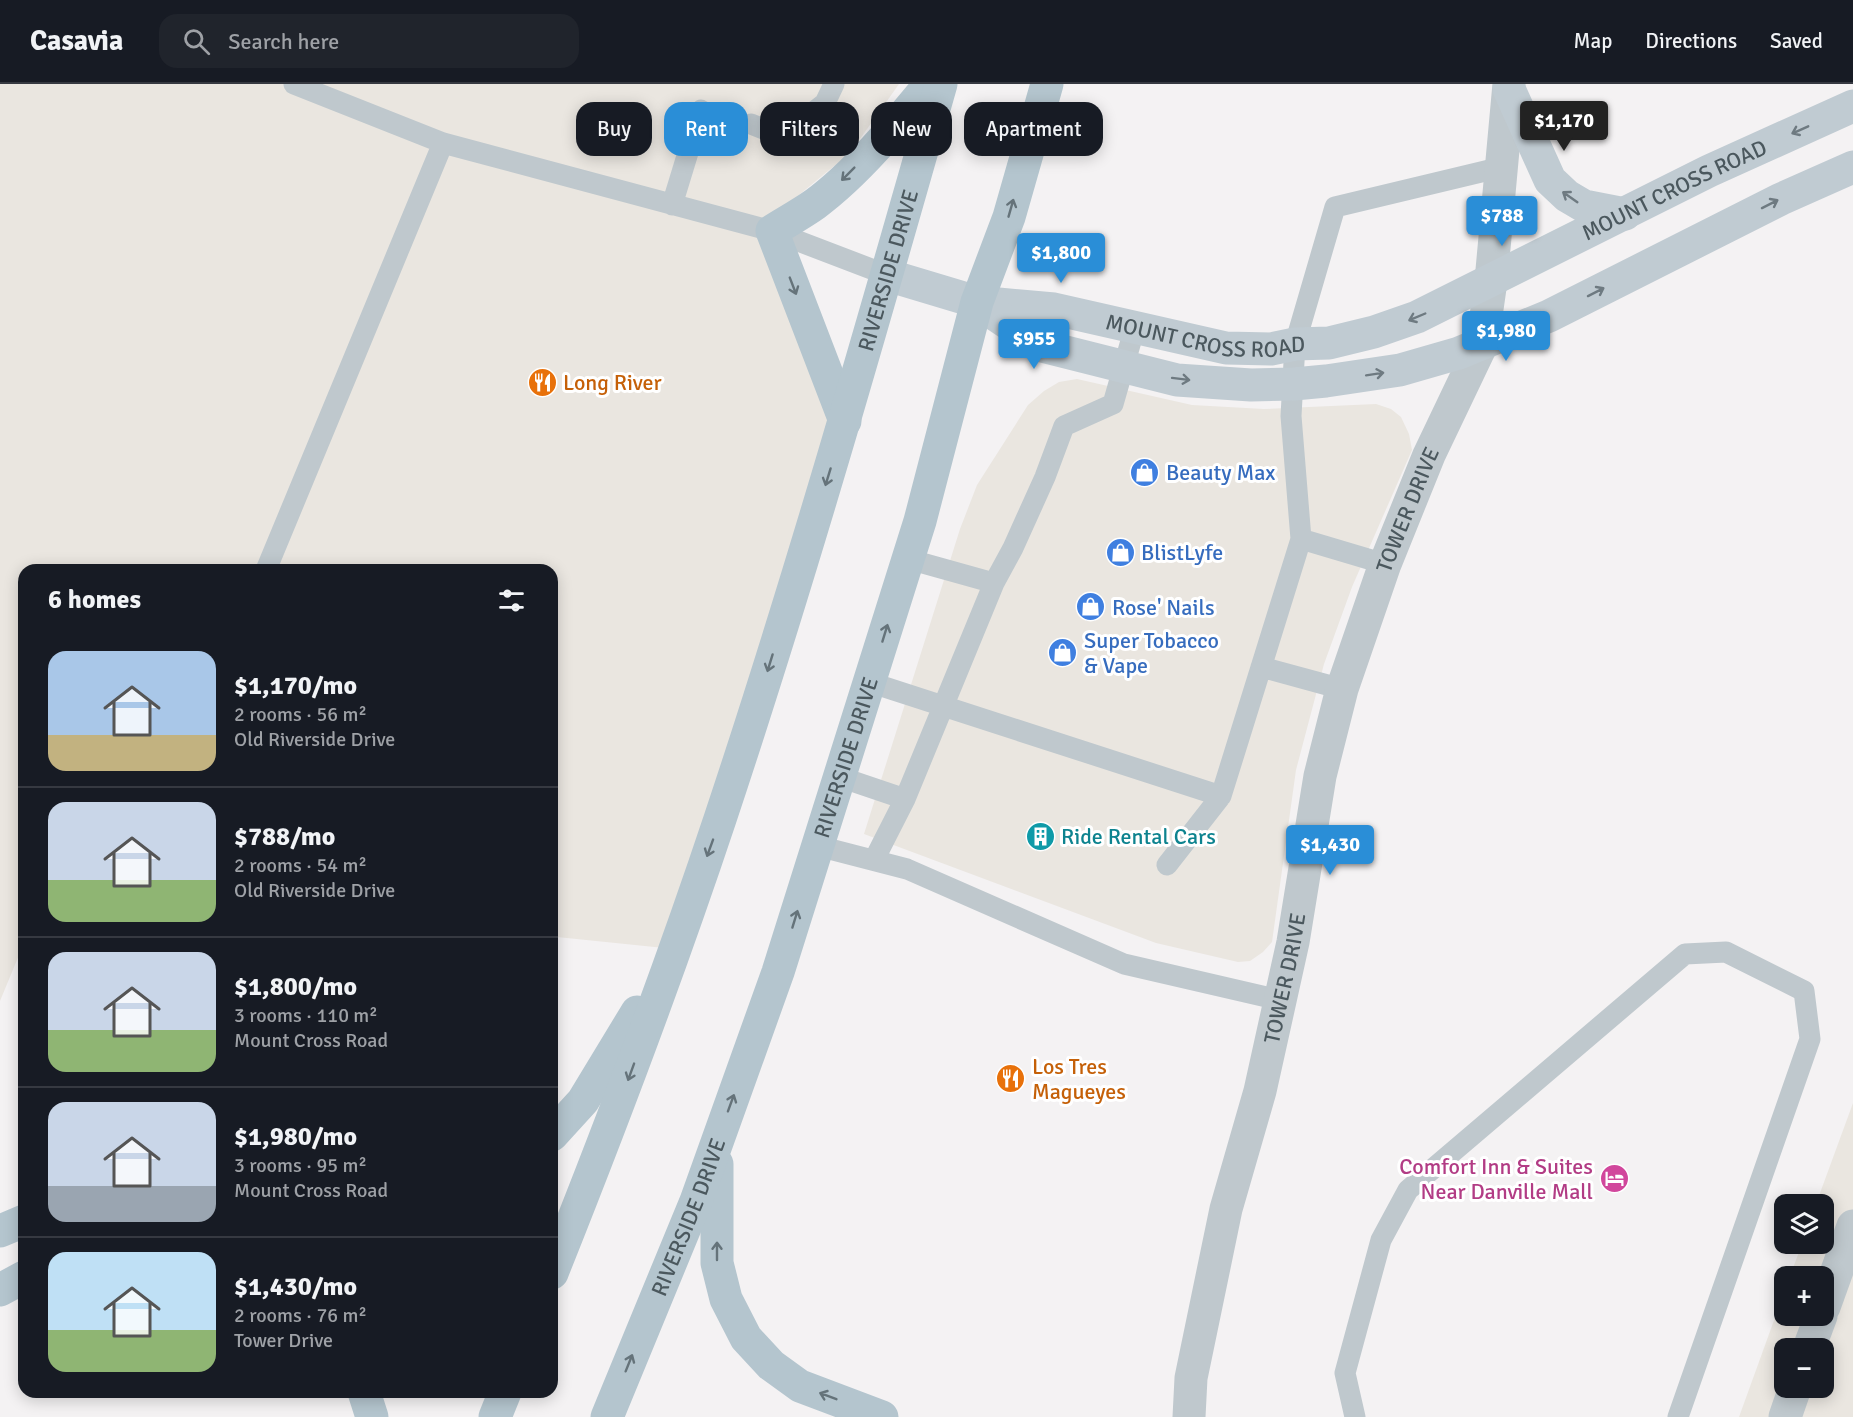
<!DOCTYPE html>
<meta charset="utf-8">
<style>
:root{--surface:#171b24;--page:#20242c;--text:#f1f3f6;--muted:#9ea1a6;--line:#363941;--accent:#2a8ed7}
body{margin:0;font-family:Signika,sans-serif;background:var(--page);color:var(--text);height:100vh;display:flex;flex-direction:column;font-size:22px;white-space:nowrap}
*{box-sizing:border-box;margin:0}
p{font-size:20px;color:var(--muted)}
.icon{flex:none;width:33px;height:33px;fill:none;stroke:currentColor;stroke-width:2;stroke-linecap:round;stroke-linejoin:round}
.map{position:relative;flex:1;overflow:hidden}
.details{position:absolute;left:18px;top:480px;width:540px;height:834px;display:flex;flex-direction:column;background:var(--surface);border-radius:18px;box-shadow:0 3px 15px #0003}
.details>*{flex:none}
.hud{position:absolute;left:576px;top:18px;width:570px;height:54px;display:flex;gap:12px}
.tools{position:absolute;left:1774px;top:1110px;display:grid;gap:12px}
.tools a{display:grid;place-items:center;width:60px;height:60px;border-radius:12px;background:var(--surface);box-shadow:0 3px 15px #0003;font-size:30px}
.price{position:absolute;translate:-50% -51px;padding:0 14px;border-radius:6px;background:var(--accent);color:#fff;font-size:20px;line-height:39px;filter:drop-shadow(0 2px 3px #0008)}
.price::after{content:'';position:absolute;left:50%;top:36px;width:18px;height:14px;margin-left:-9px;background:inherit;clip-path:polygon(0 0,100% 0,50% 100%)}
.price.selected{background:#222;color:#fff}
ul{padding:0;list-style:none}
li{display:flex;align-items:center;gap:18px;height:150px;padding:0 30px}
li+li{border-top:2px solid var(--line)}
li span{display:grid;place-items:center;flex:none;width:168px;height:120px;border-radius:18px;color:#555}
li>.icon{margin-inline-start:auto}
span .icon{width:72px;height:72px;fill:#fffc;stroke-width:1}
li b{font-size:26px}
h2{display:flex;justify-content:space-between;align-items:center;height:72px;padding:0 30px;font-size:26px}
.tag{padding:0 21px;border-radius:18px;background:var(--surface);box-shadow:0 3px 15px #0003;font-size:21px;line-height:54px}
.tag.selected{background:var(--accent);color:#fff}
header{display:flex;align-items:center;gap:36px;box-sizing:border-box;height:84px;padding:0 30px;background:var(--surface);border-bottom:2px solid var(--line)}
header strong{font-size:28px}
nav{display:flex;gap:33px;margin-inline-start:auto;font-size:21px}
.search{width:420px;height:54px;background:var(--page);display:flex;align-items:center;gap:15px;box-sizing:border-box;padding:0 21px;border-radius:18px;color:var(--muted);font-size:22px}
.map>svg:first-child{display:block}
.commercial{fill:#eae6e0;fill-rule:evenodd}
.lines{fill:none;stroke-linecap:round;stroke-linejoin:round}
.service{stroke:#bfc8cd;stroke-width:21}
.minor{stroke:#bfc8cd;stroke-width:33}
.tertiary{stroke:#bfc8cd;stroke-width:33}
.secondary{stroke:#c0cbd2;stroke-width:33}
.primary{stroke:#b4c5ce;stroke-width:33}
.oneway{stroke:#6e7a81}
.oneway2{stroke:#65737a}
.labels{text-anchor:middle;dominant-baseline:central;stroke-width:6;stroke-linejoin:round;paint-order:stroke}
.street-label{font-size:22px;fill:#4b585e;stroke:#fff}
.food-label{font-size:22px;fill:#c56008;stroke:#fff;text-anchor:start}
.shop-label{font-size:22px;fill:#366cbe;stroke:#fff;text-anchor:start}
.culture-label{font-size:22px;fill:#0d838f;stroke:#fff;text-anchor:start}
.hotel-label{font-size:22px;fill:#b23c85;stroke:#fff;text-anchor:end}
</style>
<header>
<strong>Casavia</strong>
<div class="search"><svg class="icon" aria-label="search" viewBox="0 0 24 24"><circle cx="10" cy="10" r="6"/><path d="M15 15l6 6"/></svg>Search here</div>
<nav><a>Map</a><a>Directions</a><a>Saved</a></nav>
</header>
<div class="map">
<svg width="1853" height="1333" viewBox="0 0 1853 1333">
<rect width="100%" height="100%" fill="#f4f2f3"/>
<!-- commercial -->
<path class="commercial" d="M0,0H899L850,69L794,115L791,187L845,337L674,865L557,853L552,850V486H24V859L0,917Z
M1077,295L1192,321L1264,325L1376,320L1391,325L1401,333L1409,350L1412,366L1352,503L1324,580L1296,686L1272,858L1263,868L1250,877L1238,878L1156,859L864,750L960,445L977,401L1028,321L1044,307L1059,298Z
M1853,1019V1333H1739L1785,1206V1232H1824V1192H1790L1802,1160H1824V1120H1816ZM1785,1264H1824V1304H1785Z"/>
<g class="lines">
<!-- service -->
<path class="service" d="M294,0L443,59L772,147L887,191
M751,40L776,50L792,45L825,19L834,0
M672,121L701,26
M1301,455L1385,480
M908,475L994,499
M266,486L443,59
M1261,583L1342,605
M869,598L1221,712
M840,693L905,715
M818,762L907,785L1124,880L1280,916
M874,776L905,715L994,499L1013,464L1045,393L1064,342L1113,320L1135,243
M1167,781L1221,712L1301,455L1291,332L1295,260L1335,123L1502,83
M1355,1333L1345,1289L1381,1156L1408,1106L1685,870L1726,868L1804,907L1810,955L1678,1333"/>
<!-- minor -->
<g class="minor">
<path d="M1824,1223L1853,1142"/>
<path d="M1809,1264L1821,1232"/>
<path id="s1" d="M1189,1333L1191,1294L1226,1125L1260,1007L1293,858L1320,692L1342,605L1385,480L1429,371L1482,260"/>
<path d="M1785,1333L1795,1304"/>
</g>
<!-- tertiary -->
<path class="tertiary" d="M1482,260L1491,197L1509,0"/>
<!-- secondary -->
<g class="secondary">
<path d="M1509,5L1550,96L1567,112L1584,122L1625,130"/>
<path id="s2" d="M887,191L977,218L1054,225L1226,264L1271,265L1295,260L1329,259L1374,248L1417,233L1709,87L1853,22"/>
<path d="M978,219L1042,262L1177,296L1251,301L1294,300L1326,297L1400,286L1459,269L1549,232L1781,115L1853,83"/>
</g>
<!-- primary -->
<g class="primary">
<path d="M845,337L772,147C786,138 801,130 815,120C857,89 897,40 930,0"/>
<path d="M552,1051L583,1017L637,928"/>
<path d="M717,1080V1179L726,1215L746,1254L771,1281L800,1302L882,1333"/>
<path d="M0,1147L24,1137"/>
<path id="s3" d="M552,1189C612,1039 669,888 720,735C801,492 871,246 941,0"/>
<path d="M0,1206L24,1193"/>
<path d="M364,1308L372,1333"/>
<path d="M495,1333L505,1308"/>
<path id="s4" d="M607,1333L696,1117L778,888L920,437L977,218L1009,133L1047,0"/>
</g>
</g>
<!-- one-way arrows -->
<defs><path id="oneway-shaft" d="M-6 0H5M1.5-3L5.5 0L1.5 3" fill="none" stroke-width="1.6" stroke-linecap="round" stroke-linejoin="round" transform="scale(1.5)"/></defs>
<g class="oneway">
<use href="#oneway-shaft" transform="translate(1800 46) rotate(156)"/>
<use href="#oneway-shaft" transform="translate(1570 113) rotate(-145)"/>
<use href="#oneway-shaft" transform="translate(1770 120) rotate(-27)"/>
<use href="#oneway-shaft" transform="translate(1596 208) rotate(-27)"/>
<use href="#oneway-shaft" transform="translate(1417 233) rotate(157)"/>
<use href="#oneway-shaft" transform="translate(1375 290) rotate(-9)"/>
<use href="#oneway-shaft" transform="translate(1181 295) rotate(7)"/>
</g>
<g class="oneway2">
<use href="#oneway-shaft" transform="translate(848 90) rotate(135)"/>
<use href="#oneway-shaft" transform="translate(1011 124) rotate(-74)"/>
<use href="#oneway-shaft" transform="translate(793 202) rotate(69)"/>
<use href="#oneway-shaft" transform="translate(828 393) rotate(107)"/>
<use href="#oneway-shaft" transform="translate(885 549) rotate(-73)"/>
<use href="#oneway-shaft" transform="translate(770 579) rotate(107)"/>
<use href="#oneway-shaft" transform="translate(710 764) rotate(110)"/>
<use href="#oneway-shaft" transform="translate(795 835) rotate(-73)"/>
<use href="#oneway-shaft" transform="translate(631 988) rotate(110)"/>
<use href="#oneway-shaft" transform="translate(731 1019) rotate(-70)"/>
<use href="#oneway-shaft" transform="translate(717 1167) rotate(-90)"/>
<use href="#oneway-shaft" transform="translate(629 1279) rotate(-68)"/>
<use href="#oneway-shaft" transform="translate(828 1312) rotate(-159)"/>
</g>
<!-- icons -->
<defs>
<symbol id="restaurant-disc" viewBox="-11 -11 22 22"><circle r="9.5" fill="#e8710a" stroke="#fff"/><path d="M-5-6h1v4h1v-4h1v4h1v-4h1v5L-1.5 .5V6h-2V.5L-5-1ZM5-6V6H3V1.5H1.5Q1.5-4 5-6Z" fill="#fff"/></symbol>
<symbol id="shop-disc" viewBox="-11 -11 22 22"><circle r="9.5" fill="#3f7fe0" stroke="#fff"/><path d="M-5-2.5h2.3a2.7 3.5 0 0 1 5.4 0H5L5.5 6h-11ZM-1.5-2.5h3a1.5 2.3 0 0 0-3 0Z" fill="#fff"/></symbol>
<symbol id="building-disc" viewBox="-11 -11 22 22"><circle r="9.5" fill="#0f9aa8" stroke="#fff"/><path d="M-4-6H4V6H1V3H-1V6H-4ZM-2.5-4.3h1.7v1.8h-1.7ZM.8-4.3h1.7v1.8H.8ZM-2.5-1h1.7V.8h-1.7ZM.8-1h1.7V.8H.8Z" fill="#fff"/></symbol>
<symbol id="hotel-disc" viewBox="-11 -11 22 22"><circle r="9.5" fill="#d1479c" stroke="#fff"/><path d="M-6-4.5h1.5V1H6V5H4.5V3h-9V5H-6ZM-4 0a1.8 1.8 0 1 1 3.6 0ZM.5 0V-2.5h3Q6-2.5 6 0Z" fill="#fff"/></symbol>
</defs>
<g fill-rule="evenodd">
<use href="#restaurant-disc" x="526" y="282" width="33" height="33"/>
<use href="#shop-disc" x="1128" y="372" width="33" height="33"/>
<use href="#shop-disc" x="1104" y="452" width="33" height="33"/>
<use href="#shop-disc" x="1074" y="506" width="33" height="33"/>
<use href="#shop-disc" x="1046" y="552" width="33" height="33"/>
<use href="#building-disc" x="1024" y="736" width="33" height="33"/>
<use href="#restaurant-disc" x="994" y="978" width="33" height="33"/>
<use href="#hotel-disc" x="1598" y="1078" width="33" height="33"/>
</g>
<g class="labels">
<!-- street labels -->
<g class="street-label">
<text stroke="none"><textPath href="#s2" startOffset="830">MOUNT CROSS ROAD</textPath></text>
<text stroke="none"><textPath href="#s3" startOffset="1058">RIVERSIDE DRIVE</textPath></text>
<text stroke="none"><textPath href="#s2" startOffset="326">MOUNT CROSS ROAD</textPath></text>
<text stroke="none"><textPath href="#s1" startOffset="936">TOWER DRIVE</textPath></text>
<text stroke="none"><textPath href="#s4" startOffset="702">RIVERSIDE DRIVE</textPath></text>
<text stroke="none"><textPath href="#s1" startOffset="450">TOWER DRIVE</textPath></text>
<text stroke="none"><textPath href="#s4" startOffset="216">RIVERSIDE DRIVE</textPath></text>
</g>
<!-- food labels -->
<g class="food-label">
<text x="563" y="298">Long River</text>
<text x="1032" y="982">Los Tres<tspan x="1032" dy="25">Magueyes</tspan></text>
</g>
<!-- shop labels -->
<g class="shop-label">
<text x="1166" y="388">Beauty Max</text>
<text x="1141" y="468">BlistLyfe</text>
<text x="1112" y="523">Rose' Nails</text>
<text x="1084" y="556">Super Tobacco<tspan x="1084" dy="25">&amp; Vape</tspan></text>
</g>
<!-- culture labels -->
<g class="culture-label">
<text x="1061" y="752">Ride Rental Cars</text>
</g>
<!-- hotel labels -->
<g class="hotel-label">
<text x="1593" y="1082">Comfort Inn &amp; Suites<tspan x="1593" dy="25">Near Danville Mall</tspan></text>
</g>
</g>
</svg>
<div class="tools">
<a><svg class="icon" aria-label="layers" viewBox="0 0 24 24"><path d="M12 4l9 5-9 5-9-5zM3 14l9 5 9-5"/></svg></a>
<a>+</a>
<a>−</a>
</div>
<b class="price selected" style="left:1564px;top:68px">$1,170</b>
<b class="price" style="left:1502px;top:163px">$788</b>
<b class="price" style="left:1061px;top:200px">$1,800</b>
<b class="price" style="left:1506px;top:278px">$1,980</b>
<b class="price" style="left:1034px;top:286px">$955</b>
<b class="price" style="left:1330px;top:792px">$1,430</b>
<div class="hud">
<a class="tag">Buy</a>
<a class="tag selected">Rent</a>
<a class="tag">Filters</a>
<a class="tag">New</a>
<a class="tag">Apartment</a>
</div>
<section class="details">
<h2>6 homes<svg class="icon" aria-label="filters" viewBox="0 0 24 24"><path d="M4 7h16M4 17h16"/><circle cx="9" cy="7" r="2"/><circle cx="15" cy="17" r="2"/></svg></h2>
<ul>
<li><span style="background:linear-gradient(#a9c7e8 70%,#c2b280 0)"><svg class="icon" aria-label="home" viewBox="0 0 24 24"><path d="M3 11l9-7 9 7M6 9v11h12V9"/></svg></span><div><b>$1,170/mo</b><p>2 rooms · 56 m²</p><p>Old Riverside Drive</p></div></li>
<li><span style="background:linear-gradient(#c9d6e8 65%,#8fb573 0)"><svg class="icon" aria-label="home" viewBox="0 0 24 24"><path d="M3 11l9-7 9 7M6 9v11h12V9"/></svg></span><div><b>$788/mo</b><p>2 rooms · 54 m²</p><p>Old Riverside Drive</p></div></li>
<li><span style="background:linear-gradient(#c9d6e8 65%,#8fb573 0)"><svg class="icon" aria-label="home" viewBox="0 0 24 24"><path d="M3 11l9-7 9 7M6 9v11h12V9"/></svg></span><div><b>$1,800/mo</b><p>3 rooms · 110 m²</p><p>Mount Cross Road</p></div></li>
<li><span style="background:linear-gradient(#c9d6e8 70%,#9aa5b1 0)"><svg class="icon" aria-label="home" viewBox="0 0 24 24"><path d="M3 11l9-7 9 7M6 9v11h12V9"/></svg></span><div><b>$1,980/mo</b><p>3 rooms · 95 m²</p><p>Mount Cross Road</p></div></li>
<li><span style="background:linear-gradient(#bfe0f5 65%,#8fb573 0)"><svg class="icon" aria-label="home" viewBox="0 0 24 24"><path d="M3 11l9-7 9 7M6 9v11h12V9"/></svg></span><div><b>$1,430/mo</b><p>2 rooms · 76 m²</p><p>Tower Drive</p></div></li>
</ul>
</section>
</div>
